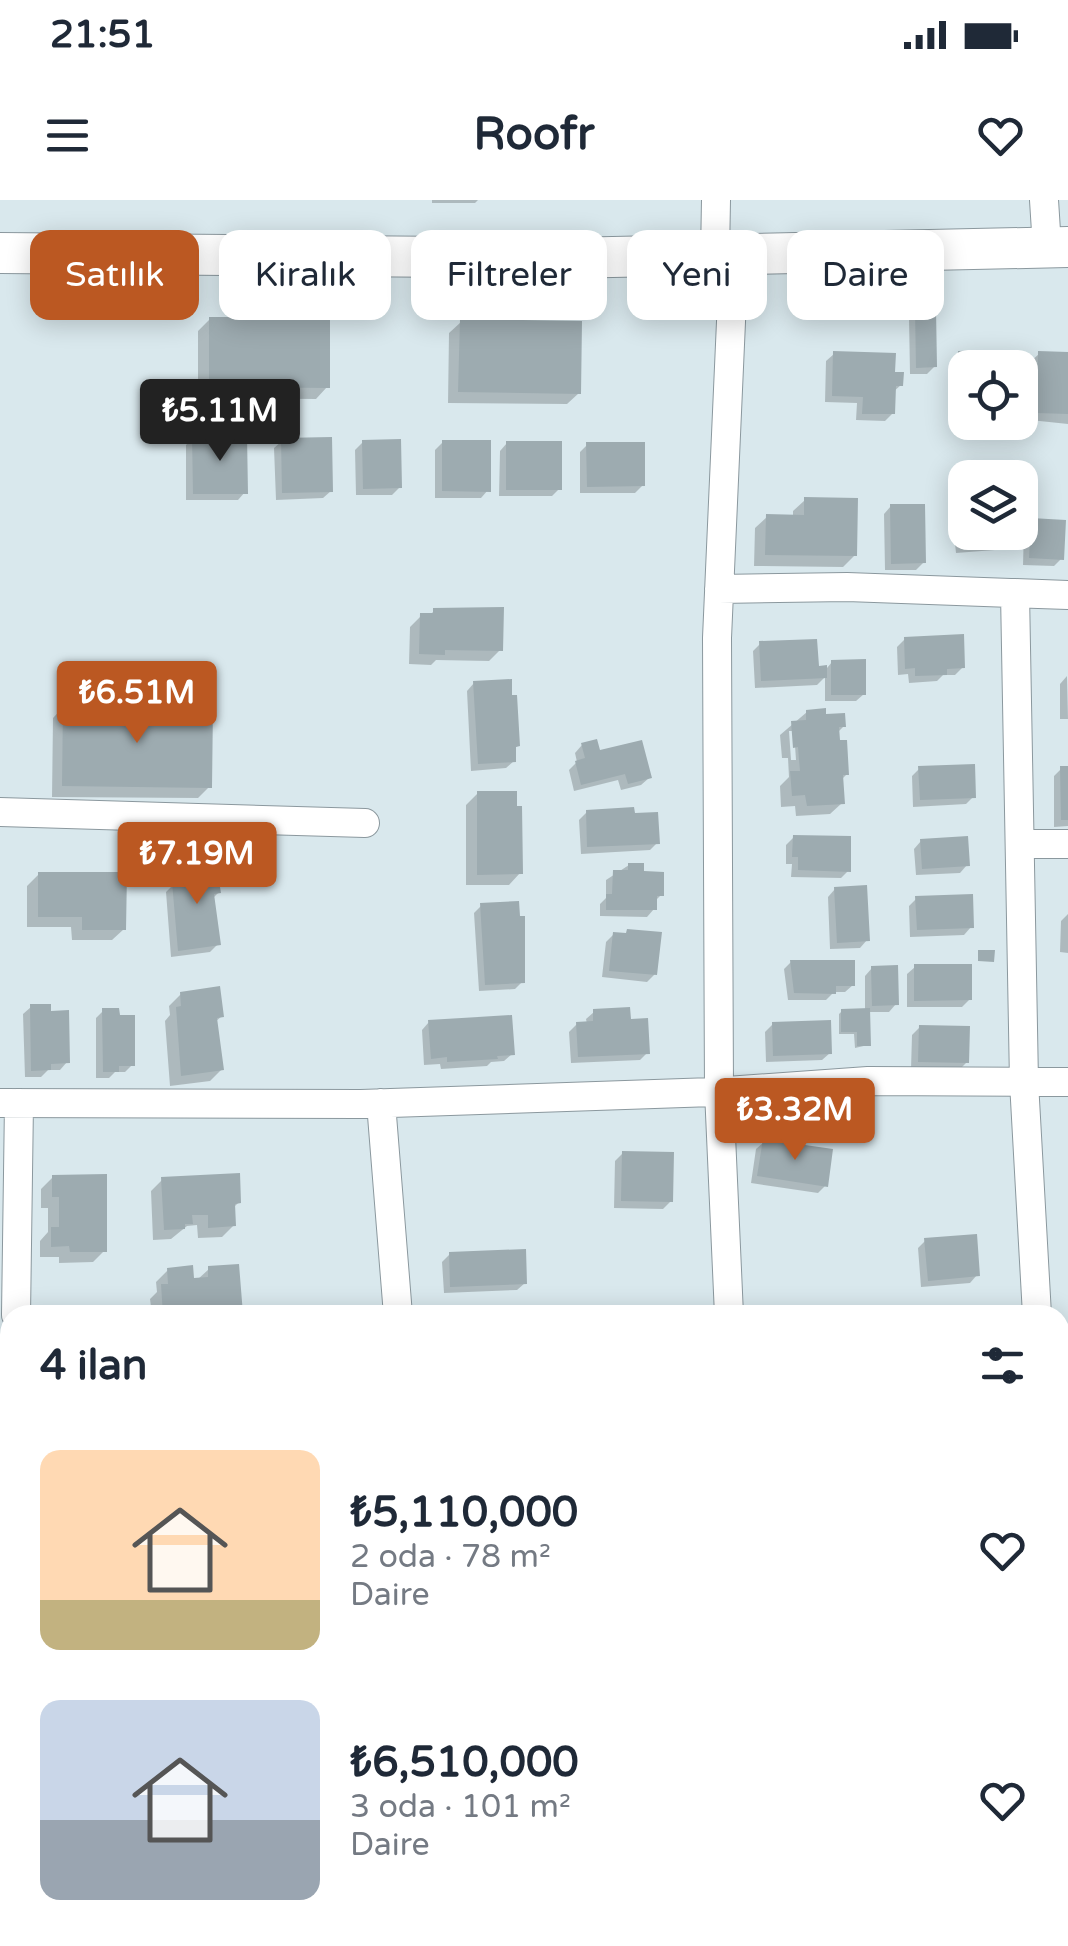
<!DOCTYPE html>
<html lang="tr">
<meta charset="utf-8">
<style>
:root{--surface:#fff;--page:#f2f2f3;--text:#1f2937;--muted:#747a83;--accent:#bb5822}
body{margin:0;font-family:"Varela Round",sans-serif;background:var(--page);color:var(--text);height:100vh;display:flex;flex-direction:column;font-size:38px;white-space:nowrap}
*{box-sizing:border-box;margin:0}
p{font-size:32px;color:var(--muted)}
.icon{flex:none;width:55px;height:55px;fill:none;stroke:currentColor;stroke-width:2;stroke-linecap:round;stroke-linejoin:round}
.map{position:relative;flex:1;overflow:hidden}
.sheet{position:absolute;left:0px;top:1105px;width:1070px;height:642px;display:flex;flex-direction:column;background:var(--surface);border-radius:30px 30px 0 0;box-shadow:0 5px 25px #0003}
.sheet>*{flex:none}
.hud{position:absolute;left:30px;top:30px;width:1010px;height:90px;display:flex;gap:20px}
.buttons{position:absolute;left:948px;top:150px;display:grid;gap:20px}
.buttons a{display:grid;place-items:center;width:90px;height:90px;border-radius:20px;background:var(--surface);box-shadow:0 5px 25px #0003;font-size:50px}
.price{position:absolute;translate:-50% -85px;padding:0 22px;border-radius:10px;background:var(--accent);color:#fff;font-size:32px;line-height:65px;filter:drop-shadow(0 2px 5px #0008)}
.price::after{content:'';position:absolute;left:50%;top:60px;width:30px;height:22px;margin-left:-15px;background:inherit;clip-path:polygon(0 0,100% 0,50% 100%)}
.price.active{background:#222;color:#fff}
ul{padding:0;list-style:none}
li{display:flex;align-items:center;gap:30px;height:250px;padding:0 40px}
li span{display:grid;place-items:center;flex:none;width:280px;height:200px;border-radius:20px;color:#555}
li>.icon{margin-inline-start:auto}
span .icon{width:120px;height:120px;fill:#fffc;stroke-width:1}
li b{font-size:42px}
h2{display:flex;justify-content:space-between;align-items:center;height:120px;padding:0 40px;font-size:42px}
.chip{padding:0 35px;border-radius:20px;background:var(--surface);box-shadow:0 5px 25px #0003;font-size:35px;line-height:90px}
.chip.active{background:var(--accent);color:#fff}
.status{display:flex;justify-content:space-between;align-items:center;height:70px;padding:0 50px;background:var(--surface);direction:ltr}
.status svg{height:28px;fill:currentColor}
header{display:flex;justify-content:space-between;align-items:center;height:130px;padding:0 40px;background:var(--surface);font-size:45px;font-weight:700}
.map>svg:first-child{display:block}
.shadow{fill:#0003;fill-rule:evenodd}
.building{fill:#9dabb0}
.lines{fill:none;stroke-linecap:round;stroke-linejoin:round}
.street-casing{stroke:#8b989e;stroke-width:30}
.secondary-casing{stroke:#8b989e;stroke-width:42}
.street{stroke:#fff;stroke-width:28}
.secondary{stroke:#fff;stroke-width:40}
</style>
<div class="status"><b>21:51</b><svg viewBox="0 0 49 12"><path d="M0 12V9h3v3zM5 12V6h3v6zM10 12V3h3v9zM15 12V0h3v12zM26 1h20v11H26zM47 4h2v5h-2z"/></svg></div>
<header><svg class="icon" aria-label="menu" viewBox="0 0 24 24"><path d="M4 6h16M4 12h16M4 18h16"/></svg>Roofr<svg class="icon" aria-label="heart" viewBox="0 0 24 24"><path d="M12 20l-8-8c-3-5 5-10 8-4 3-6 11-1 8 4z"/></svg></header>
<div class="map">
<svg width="1068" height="1746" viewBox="0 0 1068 1746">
<rect width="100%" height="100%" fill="#d9e8ed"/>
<!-- shadow -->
<path class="shadow" d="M432,0H478L475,3H432Z
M916,111L935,166L927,174H910L909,119Z
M210,119L327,187L316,199L198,198V131Z
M461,122L579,193L567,204L448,203L449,133Z
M960,153L965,168V210L953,211L952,161Z
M834,154L893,174L901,185L893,192V213L885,221L856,220L857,203L825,202L826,161Z
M1039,154H1068V224L1030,220L1031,161Z
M194,237L245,292L238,300H186V245Z
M282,241L331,291L323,298L276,300L274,248Z
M363,242L400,287L392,295H356L355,250Z
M443,242L488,290L481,298H435V250Z
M507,243L559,289L552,296H499L500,251Z
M587,245L643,285L635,293H580V252Z
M965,292V332L1003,342L995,350L956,353L953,325L957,321L956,300Z
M805,300L855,355L843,367L754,366L755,328L767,317H793V311Z
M891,306L924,362L916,370H885L884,314Z
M1032,321L1061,359L1054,366L1023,365L1024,328Z
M434,411L500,450L489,461L436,460L431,465L409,464L410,427L422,415H430Z
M905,439L963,467L955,475H943L937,481L909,483L908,474L898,475L897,447Z
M760,444L816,468H827L832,462L864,494L856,501H825V477L817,485L755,488L753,451Z
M1067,476L1068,519H1060V484Z
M474,483L518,545L513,550L514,561L506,568L471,571L467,491Z
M64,506L209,587L198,598L52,597L53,518Z
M807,512L844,526L837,533L847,574L841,580L842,603L830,614L796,616L795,606L781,607L780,586L789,577L788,558H782L780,535ZM789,531H794L796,560H791Z
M582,545L598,553L649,578L641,585L621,590L618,580L574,591L569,570L577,562L575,553Z
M919,569L973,597L966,604L913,607L912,576Z
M1061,569H1068V626L1054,627V576Z
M478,593L520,673L509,685H466V605Z
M587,612L657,643L650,650L581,654L579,620Z
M794,637L848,671L841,678L791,677L792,664H786V645Z
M921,641L967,665L960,673L916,675L914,649Z
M629,665L642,674L661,695L654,702V709L647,717L600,716V704L606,698V680Z
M178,671L218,693L212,699L218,744L210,752L171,757L166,692L172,686L171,678Z
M39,674L124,729L112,740H72L71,727H27V686Z
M835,689L867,740L860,748L830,749L828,697Z
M916,699L971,727L964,735L910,737L909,706Z
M482,705L522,782L515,789L479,791L474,713Z
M1068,714V753L1060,752L1061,721Z
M614,734L624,736L655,774L647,782L602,777L606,742Z
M791,762L853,785L845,792H834L826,800H788L784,769Z
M915,767L970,799L962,807H907V774Z
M872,768L896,804L889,812H867L868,845L855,848L854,834H839V814L842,811L865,810V776Z
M181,794L222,816L215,822L222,869L210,881L170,886L165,821L170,815L169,806Z
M31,807L48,813L67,862L60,870H48L41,877H25L23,814Z
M103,811L117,817L132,865L125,872H115L109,878H96V818Z
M594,812L628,822L647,853L640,860L571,863L569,832L577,824H587L586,819Z
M429,822L512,854L504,861L491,862L487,866L441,869L440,864L424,865L422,830Z
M773,824L830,853L822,860L766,862L765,832Z
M920,827L967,862L959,870L911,869L912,835Z
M764,942L826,985L818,993L751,983L756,949Z
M623,953L671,1001L663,1009L614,1008L615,961Z
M53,977L104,1051L93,1062L59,1063V1057H40V1041L48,1032V1008H41V989Z
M162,980L239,1002L233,1008L234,1025L222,1037L198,1038L197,1025L187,1026L171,1039L153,1040L151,991Z
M925,1041L977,1075L970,1083L921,1087L918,1048Z
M450,1054L525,1083L517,1090L444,1093L442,1062Z
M209,1069L239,1115H152L150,1099L157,1092L156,1082L168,1070L192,1081L197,1080Z"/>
<!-- building -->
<path class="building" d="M915,109H936L937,167L916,168Z
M209,117H330V188L209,187Z
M460,119L582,121L581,194L458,192Z
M992,150L993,168H965V204L960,205L958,151Z
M833,151L896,153L895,172H904L903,186H896L895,214H862L863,197L832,196Z
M1038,151L1068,152V214L1037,213Z
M192,235H247L248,294H193Z
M332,237L333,292L282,293L281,238Z
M401,239L402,288L363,289L362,240Z
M442,240H491V292L442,291Z
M506,241H562V290H506Z
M586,242H645V286L587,287Z
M804,297L858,298L857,356L765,355L766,314L804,315Z
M890,304H925L926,363L891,364Z
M959,315H965V332H1004L1005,343L962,347Z
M1031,318L1066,320L1064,360L1029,358Z
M504,407L503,451L445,450V455L419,454L420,413H433V408Z
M964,434L965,468L947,469V475L915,476V468L905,469L904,437Z
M817,439L819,466L827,465V478L761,481L759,441Z
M866,459V495H831V460Z
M512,479V495H517L520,546L516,547V562L478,564L473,481Z
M63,504L213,506L212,588L62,586Z
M826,508V514L845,513L846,527H839L840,540H847L849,575H843L845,604L807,606L805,595L792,596L790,571H800L798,547L793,548L791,521L806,520V510Z
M597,539L600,550L642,540L652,578L628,584L625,574L581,585L575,561L585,558L581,543Z
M975,564L976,598L920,600L918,566Z
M1060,566H1068V620H1061Z
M477,591H517V606H522L523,674L477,675Z
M634,607L635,613L658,612L660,644L587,647L586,610Z
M793,635L851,636V672L798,670V657H792Z
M968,636L970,666L922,669L920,639Z
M216,663L221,693L214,694L221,745L178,751L172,682L179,681L177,668Z
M628,663H644V671L664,672V696H657V710H606V694H612L613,670H628Z
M38,672H127L126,730H82V717H38Z
M867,685L870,741L837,743L834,687Z
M973,694L974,728L917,730L915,696Z
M519,701L520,716H525V783L485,785L480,703Z
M627,729L662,732L657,775L609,771L613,732L626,733Z
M978,750H995L994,762L978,761Z
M790,760H855V786H836V794L794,793Z
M914,764H972V800L914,801Z
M898,765L899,805L872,806L871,766Z
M220,786L224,817L217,818L224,870L181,876L176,807L181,806L180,792Z
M30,804H51V811L69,810L70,863L51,864V870L31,871Z
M630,807L631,819L648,818L650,854L578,857L576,822L593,821V809Z
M102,808H119L120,815H135V866H119V872H103Z
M870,808L871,846H857V832H841V809Z
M512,815L515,855L497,856L498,859L447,862V857L431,859L428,820Z
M831,820L832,854L773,856L772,822Z
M919,825L970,826L969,863L918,862Z
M763,939L833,949L828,987L757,976Z
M622,951L674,952L673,1002L621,1001Z
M240,973L241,1003L235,1004L236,1026L208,1028V1015H192L193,1024H185V1029L164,1030L161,977Z
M107,974V1052H70L69,1046L51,1047V1027H59V997H52V975Z
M977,1034L980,1076L928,1081L924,1038Z
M526,1049L527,1084L450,1087L449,1052Z
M239,1064L243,1114L163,1115L161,1084H168L167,1068L193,1065L194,1078L208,1077V1066Z
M1004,1738H1028V1746H1005Z"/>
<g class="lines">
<defs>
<path id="street" d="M1044,0L1047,47
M715,55L716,0
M719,389L847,387L1068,395
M1015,393L1024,882L1037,1115
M0,612L365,623
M1022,644H1068
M0,903L361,904L713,892L868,881L1068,882
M381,903L398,1115
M16,1115L19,903
M729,1115L719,891L717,438L734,54
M1060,1180H1068
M0,1424H10
M1060,1521L1068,1658
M19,1738V1746
M764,1738V1746
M552,1746V1738"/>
<path id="secondary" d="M0,53L566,58L1068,47"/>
</defs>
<!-- street casing -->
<use href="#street" class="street-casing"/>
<!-- secondary casing -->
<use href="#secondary" class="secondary-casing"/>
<!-- street -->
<use href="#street" class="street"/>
<!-- secondary -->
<use href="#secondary" class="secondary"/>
</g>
</svg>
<div class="buttons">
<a><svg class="icon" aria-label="locate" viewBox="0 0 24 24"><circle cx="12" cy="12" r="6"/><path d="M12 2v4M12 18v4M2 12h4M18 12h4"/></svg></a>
<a><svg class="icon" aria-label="layers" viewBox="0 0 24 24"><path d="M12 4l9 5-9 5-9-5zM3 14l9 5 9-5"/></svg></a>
</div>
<b class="price active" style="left:220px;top:264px">₺5.11M</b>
<b class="price" style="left:137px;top:546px">₺6.51M</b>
<b class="price" style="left:197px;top:707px">₺7.19M</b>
<b class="price" style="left:795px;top:963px">₺3.32M</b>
<div class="hud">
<a class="chip active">Satılık</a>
<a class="chip">Kiralık</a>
<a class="chip">Filtreler</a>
<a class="chip">Yeni</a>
<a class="chip">Daire</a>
</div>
<section class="sheet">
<h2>4 ilan<svg class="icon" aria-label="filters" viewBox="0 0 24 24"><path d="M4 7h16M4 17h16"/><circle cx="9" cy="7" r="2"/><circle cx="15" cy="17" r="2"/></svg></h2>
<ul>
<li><span style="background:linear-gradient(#ffd9b3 75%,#c2b280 0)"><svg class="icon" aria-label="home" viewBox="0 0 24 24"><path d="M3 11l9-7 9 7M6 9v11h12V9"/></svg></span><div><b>₺5,110,000</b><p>2 oda · 78 m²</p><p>Daire</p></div><svg class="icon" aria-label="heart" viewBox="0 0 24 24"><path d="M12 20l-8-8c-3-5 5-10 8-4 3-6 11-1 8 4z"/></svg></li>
<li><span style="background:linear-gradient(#c9d6e8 60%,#9aa5b1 0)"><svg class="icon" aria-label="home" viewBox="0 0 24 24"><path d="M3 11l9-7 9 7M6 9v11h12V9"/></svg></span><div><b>₺6,510,000</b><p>3 oda · 101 m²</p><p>Daire</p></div><svg class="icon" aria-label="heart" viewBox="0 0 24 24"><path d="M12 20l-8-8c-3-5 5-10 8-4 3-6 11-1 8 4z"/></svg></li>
</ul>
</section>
</div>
